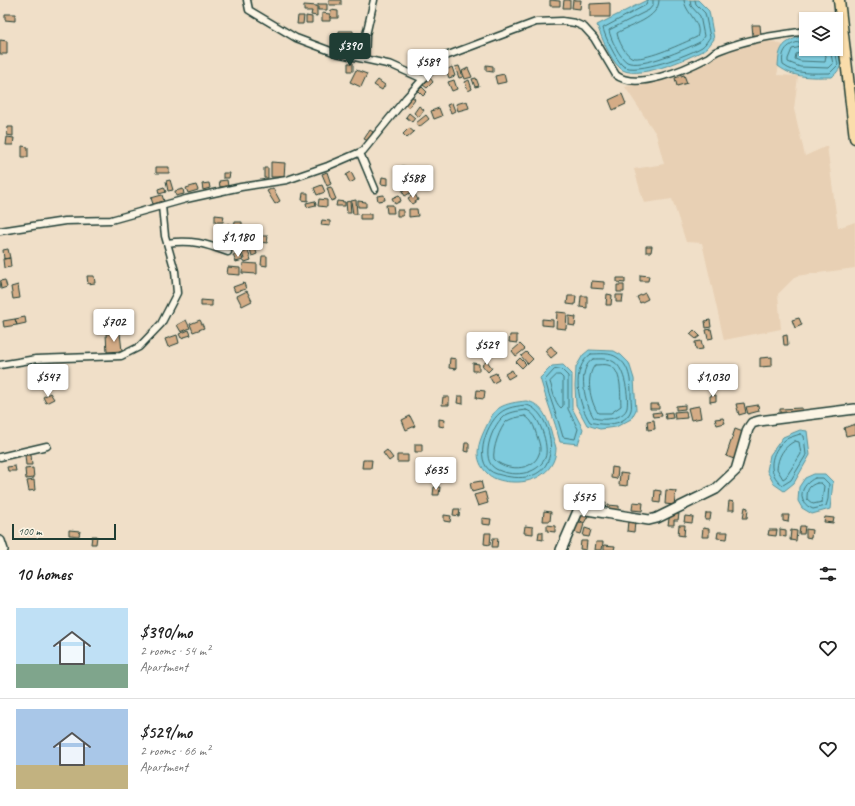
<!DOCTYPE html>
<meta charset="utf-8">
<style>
:root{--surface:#fff;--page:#f6f6f6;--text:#222;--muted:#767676;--line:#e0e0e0;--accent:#1f3d34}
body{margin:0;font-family:Caveat,sans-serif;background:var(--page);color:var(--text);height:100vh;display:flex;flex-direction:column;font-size:15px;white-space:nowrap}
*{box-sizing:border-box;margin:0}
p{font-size:13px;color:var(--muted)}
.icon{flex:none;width:22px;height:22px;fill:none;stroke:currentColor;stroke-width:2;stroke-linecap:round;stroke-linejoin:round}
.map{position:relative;height:550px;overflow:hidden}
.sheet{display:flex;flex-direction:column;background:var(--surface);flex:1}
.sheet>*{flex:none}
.fabs{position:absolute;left:799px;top:12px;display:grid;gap:8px}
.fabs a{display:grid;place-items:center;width:44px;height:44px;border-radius:0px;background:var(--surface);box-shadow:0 1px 3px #0004;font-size:20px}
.scale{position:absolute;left:12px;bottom:10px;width:104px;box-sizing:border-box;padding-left:4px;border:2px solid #1f3d34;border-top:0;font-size:11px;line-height:14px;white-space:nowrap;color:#1f3d34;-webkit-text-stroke:3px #fcf5e5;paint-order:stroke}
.price{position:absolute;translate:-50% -34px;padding:0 9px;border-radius:4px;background:#fff;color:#222;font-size:13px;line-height:26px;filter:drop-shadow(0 1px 2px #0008)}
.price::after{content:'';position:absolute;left:50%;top:24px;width:12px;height:9px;margin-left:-6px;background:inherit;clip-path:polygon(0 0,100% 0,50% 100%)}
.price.active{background:var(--accent);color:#fff}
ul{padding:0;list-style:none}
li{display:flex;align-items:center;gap:12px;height:100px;padding:0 16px}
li+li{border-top:1px solid var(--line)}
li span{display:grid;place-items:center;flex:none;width:112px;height:80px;border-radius:0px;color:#555}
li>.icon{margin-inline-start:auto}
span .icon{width:48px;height:48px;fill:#fffc;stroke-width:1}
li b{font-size:17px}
h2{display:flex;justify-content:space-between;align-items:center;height:48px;padding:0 16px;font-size:17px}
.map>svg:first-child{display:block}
.built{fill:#e8d0b4}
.water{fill:#7ecbdd;stroke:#589299}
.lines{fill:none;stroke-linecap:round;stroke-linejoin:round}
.shore{stroke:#457678;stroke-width:1}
.building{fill:#d4ac86;stroke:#1f3d34}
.street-casing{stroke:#1f3d34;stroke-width:9}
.secondary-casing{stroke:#1f3d34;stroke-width:12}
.primary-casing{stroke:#1f3d34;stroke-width:13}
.street{stroke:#fcf5e5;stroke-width:6}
.secondary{stroke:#fcf5e5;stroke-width:9}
.primary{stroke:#faddab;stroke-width:10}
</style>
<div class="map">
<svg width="855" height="550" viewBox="0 0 855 550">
<rect width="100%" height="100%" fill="#f0dfc8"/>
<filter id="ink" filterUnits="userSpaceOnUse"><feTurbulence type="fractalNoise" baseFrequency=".025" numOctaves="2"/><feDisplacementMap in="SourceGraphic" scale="8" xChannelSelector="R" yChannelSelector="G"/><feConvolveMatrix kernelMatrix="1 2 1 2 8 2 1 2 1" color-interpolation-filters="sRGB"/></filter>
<g filter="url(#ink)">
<!-- built -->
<path class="built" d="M762,38L783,45L777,75L798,76L794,109L805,156L827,146L838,228L855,222V268L796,276L778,294L781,329L724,340L702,243L686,242L672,199L644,203L634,169L664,164L656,134L625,87L684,69Z"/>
<!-- water -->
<path class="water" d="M647,0H698L709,11L714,39C711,43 708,48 704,50C688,59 634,82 620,68C609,58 602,38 597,25Z
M799,37H806V49H836V41C845,55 844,67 832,77C812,77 795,79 778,66C779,48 782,43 799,37Z
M589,350L614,351L621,355L629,363L634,379L636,410L631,419L616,427L600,429L587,425L576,405L575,386L576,367L583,355Z
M563,365L572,374V408L583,429L578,444L560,442C555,420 546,400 540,378L552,366Z
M526,401C541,403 547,417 551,431C552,436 555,443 556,448C556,471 535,483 514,482C506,482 494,480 488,474C472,459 478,443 487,425C490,419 493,412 499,408C507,403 517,402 526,401Z
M800,430L807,431L810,455L794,483L784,491L774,484L767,471L770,455L783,437Z
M814,474H825L833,482L830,509L812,514L802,508L798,501L799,487L805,478Z"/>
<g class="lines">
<!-- shore -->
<path class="shore" d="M648,0L646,5L603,28C605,37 616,60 623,66C636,75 689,55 702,47C705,45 708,40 710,37L705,13L696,4L695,0
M653,0V5L649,10L609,30C610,38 620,58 627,62C641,69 686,49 700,42L704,36L700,16L691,6L690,0
M659,0C659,19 630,25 617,33C618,40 626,57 634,58C650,59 681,44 697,37C703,23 685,13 684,0
M806,41C791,42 780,48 783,65C796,75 814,73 830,73L838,65L835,49
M806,46L792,49L788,59V62L800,67L829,68L833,64L830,49
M814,49L796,54L795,59L800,61L825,62L826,56L823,49
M591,354C600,354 610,352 618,358C631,367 631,384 631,398C631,401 632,407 631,410C626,426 603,426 590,422C578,404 570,368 591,354Z
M593,359C600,359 608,358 614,362C625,368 629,397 627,408C624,419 603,421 594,418C585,404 576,369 593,359Z
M595,365C599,365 604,364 608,365C623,369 620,395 621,406L611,413H598C590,401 585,377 595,365Z
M561,369L568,376V409L578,429L575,439L563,437C558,418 550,400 545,380L554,370Z
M557,375H560L563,378V406L561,408C554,402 553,390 550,382Z
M526,405C554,409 573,496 497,474C471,467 485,425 500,413C507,407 518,406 526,405Z
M526,410C539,412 550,447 545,458C537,476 511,477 496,469C479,460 492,426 503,417C509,412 518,411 526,410Z
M525,416C532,420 534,426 536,433C538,440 542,448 539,454C533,472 505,471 494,459C492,450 500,427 507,421C512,418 519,417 525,416Z
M800,434L804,436L806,455L791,480L783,485C766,474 770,452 785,440C789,437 795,436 800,434Z
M795,441L799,442L801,454L786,477L783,479L777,469C778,457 783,447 795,441Z
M815,478H823L829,484L828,499L826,506L813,509C796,502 800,485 815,478Z
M817,483H821L824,486L822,502L813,504L807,499C807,490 808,486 817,483Z"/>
</g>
<!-- building -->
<path class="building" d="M329,0H341V5H329Z
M550,0L560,1V6H550Z
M564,0H570V8H563Z
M573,0H581L580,9L572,8Z
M610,3V17H590V4Z
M318,4H327V10H318Z
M304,5L317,6V16L311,15L312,11H304Z
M331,10L338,11V18H330Z
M322,13L330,14V21H322Z
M5,14H15V21L5,20Z
M829,15L830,19H816V17Z
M298,16H304L303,24H297Z
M306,16L312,17V23H306Z
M752,25H760L761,36H753Z
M339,31H353V45H339Z
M0,40L7,41V54H0Z
M426,57L433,62L422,74L416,68Z
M348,63H353V71H348Z
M486,65L493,66V72L486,71Z
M459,66L463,77L459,78L455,67Z
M452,67L455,76L449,78L446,70Z
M468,68L472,77L465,79L462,71Z
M356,70L367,74L361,87L350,82Z
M504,74L506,82L497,84L495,76Z
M684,75L687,83L677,86L675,78Z
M430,78L433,82L427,88L423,85Z
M476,78L479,86L475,87L472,79Z
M378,80L385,85L382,90L374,85Z
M454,80L457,89L452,91L448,82Z
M469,80L472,89L468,91L465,82Z
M422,87L427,92L423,96L418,91Z
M622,94L626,104L613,110L609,100Z
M411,96L415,99L408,108L405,105Z
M467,101L469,108L458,111L456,104Z
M452,103L455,111L451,113L447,105Z
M419,106L424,110L419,117L414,113Z
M439,108L442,116L434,119L431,111Z
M409,113L415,118L412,122L406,117Z
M426,115L429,119L419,127L416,123Z
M8,127H13V136L7,135Z
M409,128L414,132L407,138L403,134Z
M370,130L373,132L368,141L364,139Z
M7,137L14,138L13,145H6Z
M22,146L28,147V157H22Z
M271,162L285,163L284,177H271Z
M402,166L410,167V173H402Z
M156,167H169V173H156Z
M264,168H268V178H264Z
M327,172L331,184L327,186L322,174Z
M351,172L355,180L350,183L346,175Z
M223,173H230L229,178H223Z
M401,175L409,176V183L400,182Z
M382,177L388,178V185L381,184Z
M170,180L173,190L168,191L166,181Z
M227,180L228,186L220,187L219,181Z
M209,183L210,188L203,190L202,184Z
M196,185L198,190L188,193L186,188Z
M322,185L325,192L317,195L314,188Z
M410,186L413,191L405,196L402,191Z
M164,187L166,192L159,194L158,189Z
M331,187L336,199L331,201L327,188Z
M273,188L280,201L275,204L267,191Z
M183,189L184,194L176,196L175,191Z
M303,193H308V201L302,200Z
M415,194L418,200L412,204L408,198Z
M162,195L164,201L153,204L151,198Z
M384,195L385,200L378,201L377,196Z
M399,195L401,201L395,204L392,198Z
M319,199L327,200V207L318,206Z
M356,200L357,214H353L351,201Z
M315,201L316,205L307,207L306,203Z
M337,201L345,202V206H336Z
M350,201L351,213H347L346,202Z
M358,201L366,202V207H358Z
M386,205H393L394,213H387Z
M409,209H417L418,216L409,217Z
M397,210H403V216H397Z
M360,214H371V219H360Z
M215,215L224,216L223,222H215Z
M322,220L330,221V226L321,225Z
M235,222H242V229L234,228Z
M229,223L233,231L225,235L221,228Z
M232,233L236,242L229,245L225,237Z
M248,233L252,239L248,242L244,236Z
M261,236H268L267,243L261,242Z
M254,244L257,254L252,256L249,245Z
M646,246H652L651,252H646Z
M8,249L10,258L4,259L3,250Z
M248,251L251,260L245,262L242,253Z
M240,253L243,260L236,262L233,255Z
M262,256H267V266L261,265Z
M10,258L11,267L4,268L3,259Z
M243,263L257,264V274L242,273Z
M228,267L240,268V275L227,274Z
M640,275L649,276L648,281H640Z
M87,276H94L95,283L88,284Z
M617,278H625V283L617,282Z
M5,280L7,287L1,289L0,281Z
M592,281L604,282V289L591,288Z
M244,283L246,289L235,292L233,287Z
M18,285L20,298L13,299L11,287Z
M617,285H624V292H617Z
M247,291L252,301L242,306L237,296Z
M645,293L648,299L640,303L637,297Z
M607,294L612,295L611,305H606Z
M616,295H623L622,302H616Z
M568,296H576L575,305L567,304Z
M581,296H587V308L580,307Z
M201,300L212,301V306H201Z
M557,312L567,313L566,329L556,328Z
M569,316L576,317L575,326L569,325Z
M25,317L26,323L17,325L15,319Z
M799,318L802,325L795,328L792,320Z
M15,319L17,325L4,327L3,321Z
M542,319L553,320V326L542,325Z
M186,320L190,328L181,332L177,325Z
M200,320L204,328L193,332L190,324Z
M710,320L711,327L706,328L705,321Z
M711,329L713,338L708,339L706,330Z
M189,330L191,335L181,338L179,334Z
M694,330L700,336L696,339L690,334Z
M120,333L122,351L107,352L106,334Z
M177,335L179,343L168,347L165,339Z
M510,335H517V343L509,342Z
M787,335L788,345H784L783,336Z
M701,341L703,349L696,350L695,342Z
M520,344L525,349L516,356L512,351Z
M489,345L494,351L489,355L484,348Z
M551,346L557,353L551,358L545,351Z
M526,352L533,359L528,364L521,356Z
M772,357V366L760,367V358Z
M450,358L456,359V369L449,368Z
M520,358L526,364L522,368L516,362Z
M487,361L492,368L488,372L482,365Z
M473,363L479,364V371H473Z
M512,370L515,375L508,379L505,374Z
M496,373L499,380L493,383L489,376Z
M732,376L734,382L728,384L726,378Z
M47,378L50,387L46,389L42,379Z
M477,390L485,391L484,399L476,398Z
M50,393L54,399L46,403L43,397Z
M716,395V401L710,402V396Z
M458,396H463V404L457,403Z
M443,397H449V405H442Z
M744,403L746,413L739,415L736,404Z
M650,404H659V409H650Z
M685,405V409L676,410V406Z
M758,405L759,411L748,414L746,407Z
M699,406L701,418L691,420L688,408Z
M802,408L803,413L780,414V409Z
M686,411L687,418L675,419L674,412Z
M661,412L662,416L653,417L652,413Z
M672,412L673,418L666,419L665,413Z
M410,416L415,426L406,430L402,420Z
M723,418L725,423L717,425L715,419Z
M439,419L445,420L444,427L439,426Z
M654,420L655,429L648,430L647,421Z
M855,424V434L846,436L844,428Z
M735,429L743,432L734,459L726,456Z
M465,443H469V452L464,451Z
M415,444H422V452H415Z
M387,450L393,458L389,461L383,453Z
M25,455H31L32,465H26Z
M397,455H408V462H397Z
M363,460H372L371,468H362Z
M15,466L16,471H8L7,467Z
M612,467L618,468L617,479L611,478Z
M33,468L34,478L26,479L25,469Z
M620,473L628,474L627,486L619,485Z
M34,480L35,490L29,491L27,481Z
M481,481L483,489L472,492L470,483Z
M434,487H440L439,495H433Z
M655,490L661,491L660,503L654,502Z
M666,490L676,491L674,505L665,504Z
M485,492L488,503L478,506L474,495Z
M729,501L734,502V510H728Z
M633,502L643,503L642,511L632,510Z
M598,503H606L605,510H597Z
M608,505L619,506V512L608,511Z
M745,507L748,508L747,518H743Z
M454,509H460L459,516L453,515Z
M544,511L551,512L550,521H543Z
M583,513L588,516L584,523L579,520Z
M670,513L679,514L678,520H674V525H668Z
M706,513H711L710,520H705Z
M444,515L451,516L450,522L444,521Z
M783,515H789L788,522L783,521Z
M685,516L693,517L692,523L684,522Z
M825,517L834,518L833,523L824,522Z
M482,518L491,519L490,525L482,524Z
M578,521L584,524L581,534L574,532Z
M628,521L635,522L634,532L627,531Z
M547,525L555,526V532L547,531Z
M679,525H685L684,536L678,535Z
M525,526L533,527V534L524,533Z
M800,526H805L804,534H799Z
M585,528L591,530L589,537L583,536Z
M703,528L709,529V537H702Z
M780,529L786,530V537L780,536Z
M806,529L812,530L811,538L806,537Z
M69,530L80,531L79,536L69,535Z
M769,530H777L776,536L768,535Z
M791,530L797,531L796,541L790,540Z
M539,532H543V540L538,539Z
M718,532H728L727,539L717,538Z
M485,533H491L490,545L484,544Z
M92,536H97L96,544H91Z
M493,538H498L497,547H492Z
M581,541H587L586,550L580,549Z
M596,542H603L602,550H595Z
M604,545L615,546L614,550H604Z"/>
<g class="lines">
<defs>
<path id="street" d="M247,0L249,10L296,38L336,53L392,65L423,79
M365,59L366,35L374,0
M360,153L375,189
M0,231L65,221L111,220L186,199L241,187L287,180L328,166L363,151L406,98L443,57L536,22L562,21L575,23L584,27L594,38L616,75C636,91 686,69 707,58C712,55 715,51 720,50C747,39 777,35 806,31
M167,243C191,239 206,244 228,252
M0,365L36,359L121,356L139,347L161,324L177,293L175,271L165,236L162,206
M0,457L47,446"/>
<path id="secondary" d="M0,541L3,550
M561,550L578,511L587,510L649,520L657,518L716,489L736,470L748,429L752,423L759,421L855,409"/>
<path id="primary" d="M839,0L855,138"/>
</defs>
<!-- street casing -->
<use href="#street" class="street-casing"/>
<!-- secondary casing -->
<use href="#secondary" class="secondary-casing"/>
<!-- primary casing -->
<use href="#primary" class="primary-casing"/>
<!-- street -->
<use href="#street" class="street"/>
<!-- secondary -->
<use href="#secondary" class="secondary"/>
<!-- primary -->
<use href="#primary" class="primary"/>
</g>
</g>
</svg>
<div class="fabs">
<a><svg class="icon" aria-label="layers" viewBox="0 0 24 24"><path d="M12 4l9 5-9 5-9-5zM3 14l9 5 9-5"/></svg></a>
</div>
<div class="scale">100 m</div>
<b class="price active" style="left:350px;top:67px">$390</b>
<b class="price" style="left:428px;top:83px">$589</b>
<b class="price" style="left:413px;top:199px">$588</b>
<b class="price" style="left:238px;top:258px">$1,180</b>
<b class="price" style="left:114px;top:343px">$702</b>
<b class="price" style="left:487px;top:366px">$529</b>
<b class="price" style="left:48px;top:398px">$547</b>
<b class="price" style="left:713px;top:398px">$1,030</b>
<b class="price" style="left:436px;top:491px">$635</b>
<b class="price" style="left:584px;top:518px">$575</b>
</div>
<section class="sheet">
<h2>10 homes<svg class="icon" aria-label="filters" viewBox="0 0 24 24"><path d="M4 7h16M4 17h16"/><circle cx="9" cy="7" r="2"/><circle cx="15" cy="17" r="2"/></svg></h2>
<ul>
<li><span style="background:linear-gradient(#bfe0f5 70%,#7fa58c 0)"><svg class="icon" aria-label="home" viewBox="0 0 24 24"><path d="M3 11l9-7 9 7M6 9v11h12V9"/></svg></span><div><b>$390/mo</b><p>2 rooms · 54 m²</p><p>Apartment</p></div><svg class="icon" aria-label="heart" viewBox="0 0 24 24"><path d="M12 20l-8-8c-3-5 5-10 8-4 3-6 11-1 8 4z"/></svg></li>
<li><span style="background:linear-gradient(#a9c7e8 70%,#c2b280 0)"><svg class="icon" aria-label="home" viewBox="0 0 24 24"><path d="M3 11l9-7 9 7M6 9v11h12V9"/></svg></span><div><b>$529/mo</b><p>2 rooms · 66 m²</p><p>Apartment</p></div><svg class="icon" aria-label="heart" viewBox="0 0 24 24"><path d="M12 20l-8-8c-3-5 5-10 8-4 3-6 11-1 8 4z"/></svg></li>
</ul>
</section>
